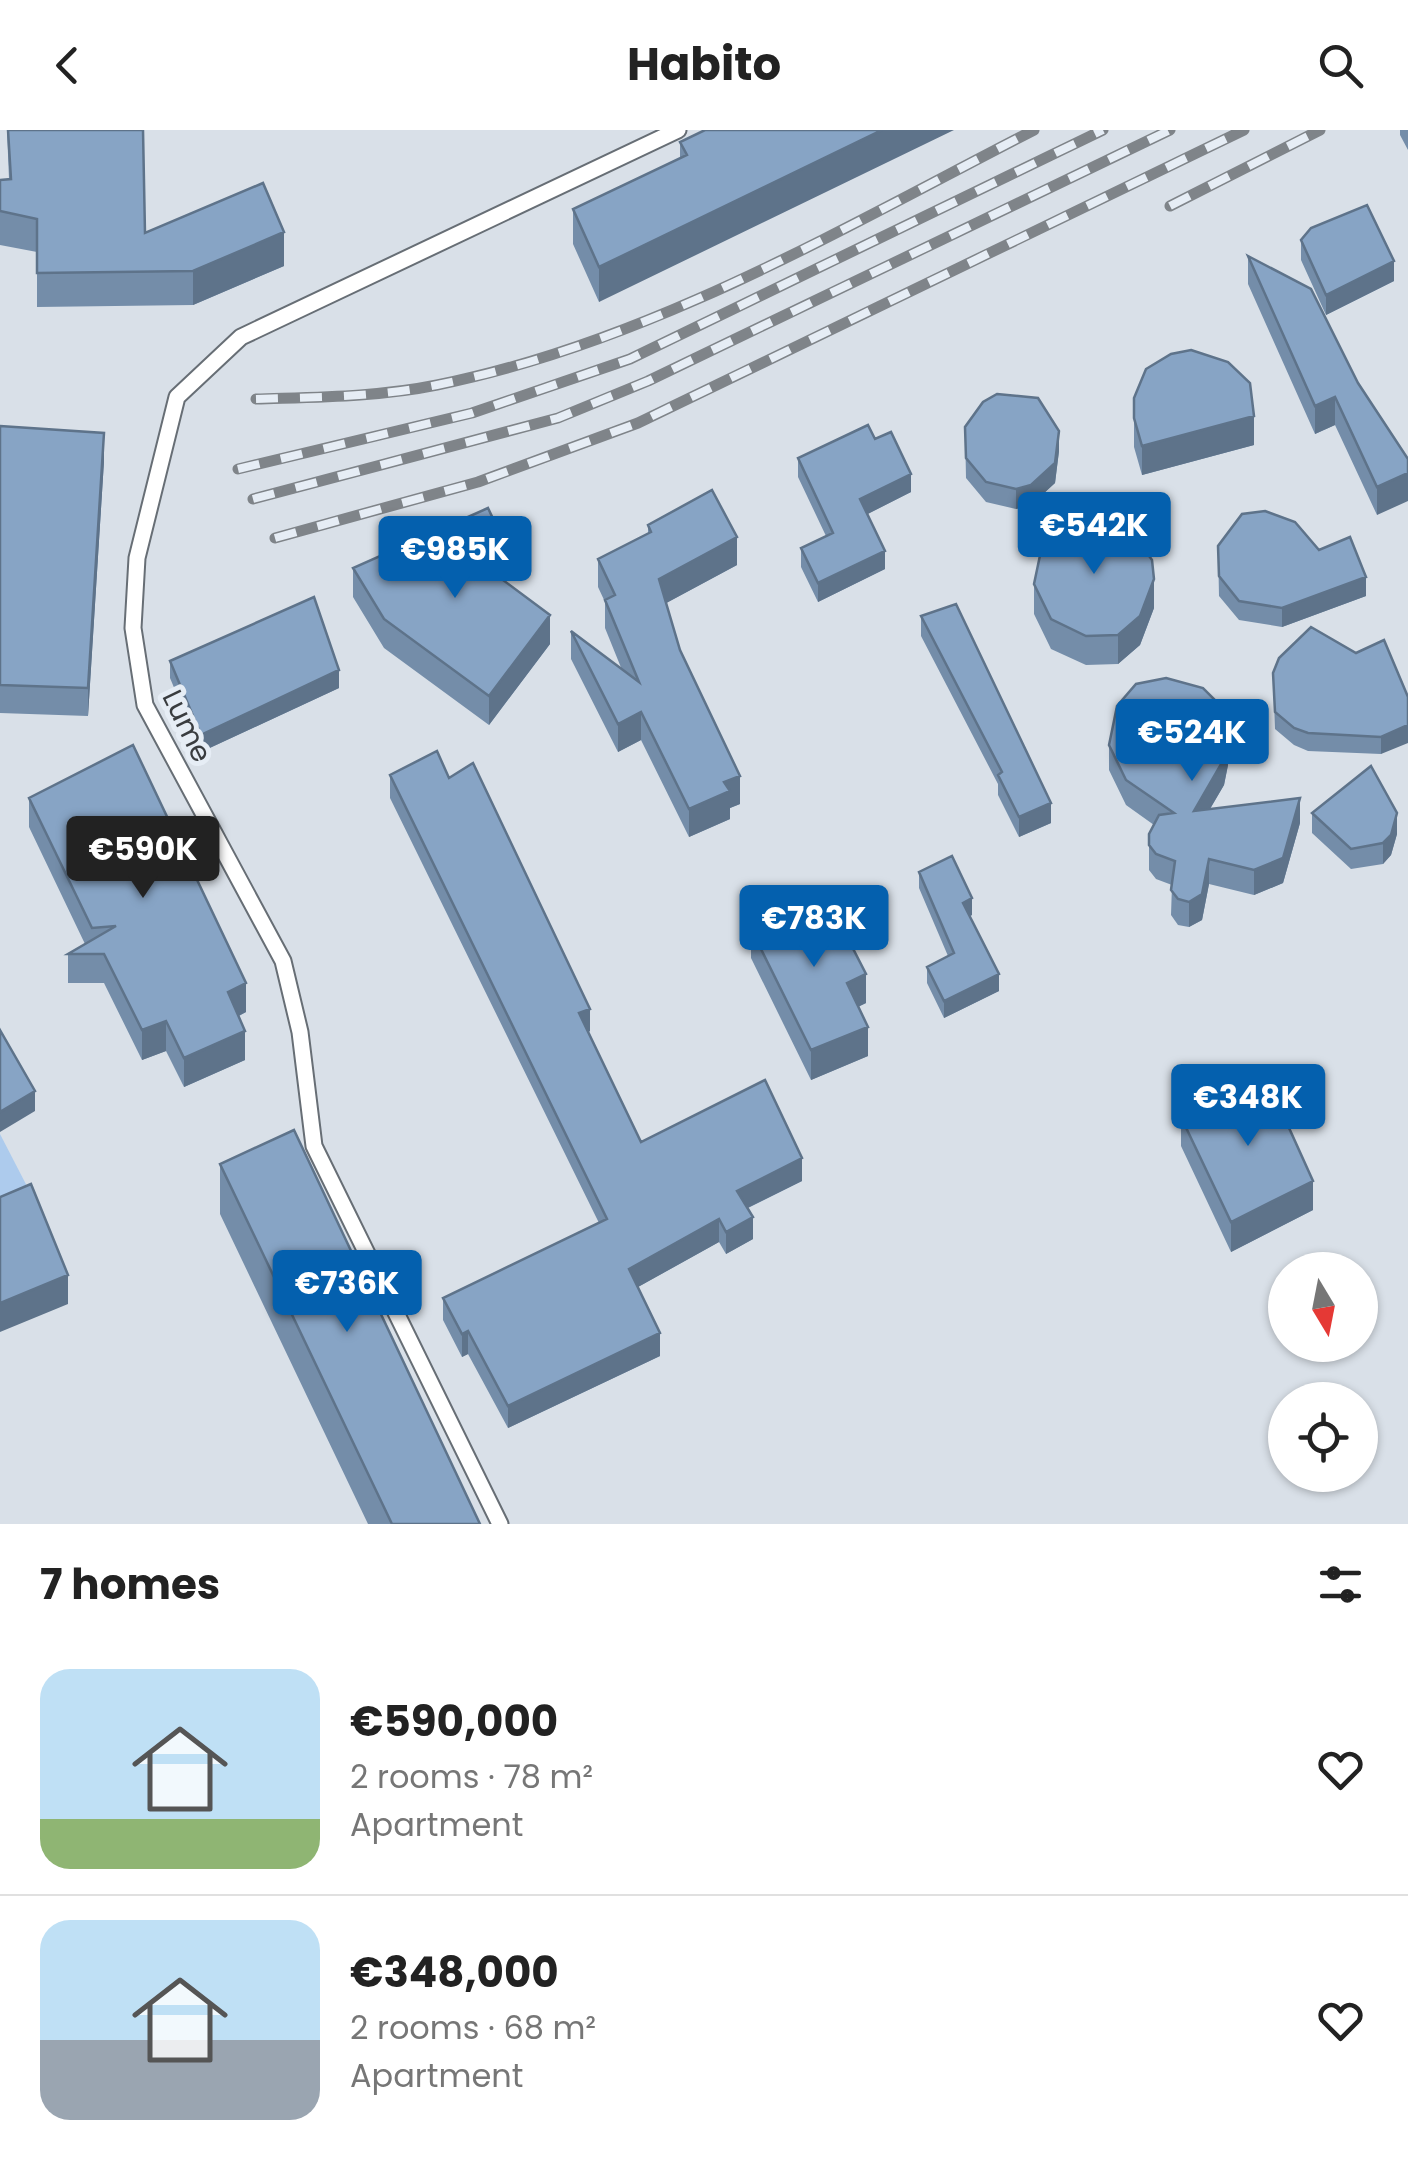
<!DOCTYPE html>
<meta charset="utf-8">
<style>
:root{--surface:#fff;--page:#f2f2f2;--text:#222;--muted:#767676;--line:#e0e0e0;--accent:#0460ae}
body{margin:0;font-family:Poppins,sans-serif;background:var(--page);color:var(--text);height:100vh;display:flex;flex-direction:column;font-size:38px;white-space:nowrap}
*{box-sizing:border-box;margin:0}
p{font-size:32px;color:var(--muted)}
.icon{flex:none;width:55px;height:55px;fill:none;stroke:currentColor;stroke-width:2;stroke-linecap:round;stroke-linejoin:round}
.map{position:relative;height:1394px;overflow:hidden}
.side{display:flex;flex-direction:column;background:var(--surface);flex:1}
.side>*{flex:none}
.needle{width:65px;rotate:170deg}
.fabs{position:absolute;left:1268px;top:1122px;display:grid;gap:20px}
.fabs a{display:grid;place-items:center;width:110px;height:110px;border-radius:50%;background:var(--surface);box-shadow:0 2px 8px #0004;font-size:50px}
.price{position:absolute;translate:-50% -85px;padding:0 22px;border-radius:10px;background:var(--accent);color:#fff;font-size:32px;line-height:65px;filter:drop-shadow(0 2px 5px #0008)}
.price::after{content:'';position:absolute;left:50%;top:60px;width:30px;height:22px;margin-left:-15px;background:inherit;clip-path:polygon(0 0,100% 0,50% 100%)}
.price.active{background:#222;color:#fff}
ul{padding:0;list-style:none}
li{display:flex;align-items:center;gap:30px;height:250px;padding:0 40px}
li+li{border-top:2px solid var(--line)}
li span{display:grid;place-items:center;flex:none;width:280px;height:200px;border-radius:30px;color:#555}
li>.icon{margin-inline-start:auto}
span .icon{width:120px;height:120px;fill:#fffc;stroke-width:1}
li b{font-size:42px}
h2{display:flex;justify-content:space-between;align-items:center;height:120px;padding:0 40px;font-size:42px}
header{display:flex;justify-content:space-between;align-items:center;height:130px;padding:0 40px;background:var(--surface);font-size:45px;font-weight:700}
.map>svg:first-child{display:block}
.green{fill:#adcbed}
.lines{fill:none;stroke-linecap:round;stroke-linejoin:round}
.service-casing{stroke:#676e75;stroke-width:19}
.service{stroke:#fff;stroke-width:15}
.rail-casing{stroke:#7f8489;stroke-width:11}
.rail{stroke:#e6edf5;stroke-width:8;stroke-dasharray:22;stroke-linecap:butt}
.wall{fill:#748da9}
.shaded-wall{fill:#5e738a}
.building{fill:#87a4c5;stroke:#5e738a;stroke-width:2.5}
.labels{text-anchor:middle;dominant-baseline:central;stroke-width:10;stroke-linejoin:round;paint-order:stroke}
.street-label{font-size:28px;fill:#393c3f;stroke:#e6edf5}
</style>
<header><svg class="icon" aria-label="back" viewBox="0 0 24 24"><path d="M15 5l-7 7 7 7"/></svg>Habito<svg class="icon" aria-label="search" viewBox="0 0 24 24"><circle cx="10" cy="10" r="6"/><path d="M15 15l6 6"/></svg></header>
<div class="map">
<svg width="1408" height="1394" viewBox="0 0 1408 1394">
<rect width="100%" height="100%" fill="#d9e0e8"/>
<!-- green -->
<path class="green" d="M0,1004L30,1062L0,1068Z"/>
<g class="lines">
<defs>
<path id="service" d="M500,1394L314,1016L300,902L283,831L145,575L133,498L137,428L177,267L241,207L678,0"/>
</defs>
<!-- service casing -->
<use href="#service" class="service-casing"/>
<!-- service -->
<use href="#service" class="service"/>
<defs>
<path id="rail" d="M1170,76L1320,0
M256,269C316,267 378,267 437,255C650,212 843,98 1034,0
M238,339L472,283L630,229L1103,0
M253,369L558,288L648,251L1170,0
M275,408L478,352L638,293L1244,0"/>
</defs>
<!-- rail casing -->
<use href="#rail" class="rail-casing"/>
<!-- rail -->
<use href="#rail" class="rail"/>
</g>
<!-- wall -->
<path class="wall" d="M7,0H143L145,103L284,136L193,175L37,177V122L0,115V50L9,49Z
M705,0L599,172L573,114V79L680,28V12Z
M1400,0H1408V20L1400,5Z
M1301,110L1394,151L1326,185L1301,130Z
M1248,126L1358,253L1408,329L1377,385L1335,295L1315,304L1248,154Z
M1134,288L1254,315L1142,345L1134,317Z
M0,296L104,331L88,586L0,583Z
M965,297L1059,321L1055,353L1031,375L1016,379L986,372L966,348Z
M875,309L911,362L867,384L885,439L818,472L801,437V418L826,406L798,347V328Z
M648,395L737,435L666,473L680,520L740,674L730,678V689L689,707L641,610L618,622L571,529V501L622,540L605,498V472L598,457V429L648,403Z
M1218,416L1319,420L1366,466L1282,497L1239,490L1219,466Z
M353,438L504,440L495,444L550,514L489,595L384,518L353,467Z
M1034,454L1154,478L1140,515L1118,534L1086,535L1051,519L1034,484Z
M921,486L1051,693L1019,707L998,665V654L921,506Z
M170,531L339,558L201,622L170,548Z
M1273,543L1408,567L1381,624L1308,621L1294,615L1275,599Z
M1109,615L1228,635L1224,655L1210,679L1300,693L1283,753L1254,765L1209,754L1202,790L1189,797L1178,795L1171,785L1172,755L1156,749L1149,740V704L1154,695L1126,675L1109,640Z
M390,645L449,648L590,901L588,902L641,1012L802,1051L748,1078L753,1109L726,1124L719,1112L638,1157L660,1226L508,1298L468,1224L462,1227L443,1190V1168L599,1093L390,668Z
M29,668L246,882L239,886L245,930L184,957L166,921L142,930L104,853H68V824L85,814L29,697Z
M1312,683L1397,704L1391,725L1383,734L1351,739L1312,703Z
M919,742L972,785L970,786L999,861L944,888L927,853V837L948,826L919,758Z
M751,799L866,873L858,877L868,926L811,950L751,828Z
M1181,987L1313,1080L1231,1122L1181,1016Z
M220,1034L480,1394H368L220,1084Z"/>
<!-- shaded-wall -->
<path class="shaded-wall" d="M882,0H954L599,172V137Z
M284,102V136L193,175V141Z
M1394,131V151L1326,185V165Z
M1335,267V295L1315,304V276Z
M1254,286V315L1142,345V316Z
M1059,301V321L1055,353L1031,375L1016,379V359Z
M104,303V331L88,586V558Z
M1408,343V371L1377,385V357Z
M911,344V362L860,388V369Z
M737,407V435L659,477V449Z
M504,412V440L472,455V427Z
M885,421V439L818,472V453Z
M1366,447V466L1282,497V478Z
M1154,449V478L1140,515L1118,534V505Z
M550,485V514L489,595V566Z
M339,540V558L201,622V605Z
M641,582V610L618,622V594Z
M1408,595V613L1381,624V607Z
M1228,610V635L1224,655L1194,706V681Z
M740,646V674L730,678V689L689,707V679L724,652Z
M1300,668V693L1283,753L1254,765V740Z
M1051,673V693L1019,707V687Z
M1397,683V704L1391,725L1383,734V713Z
M1209,729V754L1202,790L1189,797V772Z
M972,768V785L963,789V773Z
M866,844V873L847,882V853Z
M999,844V861L944,888V871Z
M246,853V882L228,891V862Z
M590,879V901L579,906V883Z
M166,891V921L142,930V900Z
M868,897V926L811,950V920Z
M245,901V930L184,957V928Z
M35,961V981L0,1002V982Z
M802,1028V1051L737,1083V1061Z
M1313,1051V1080L1231,1122V1092Z
M753,1087V1109L726,1124V1102Z
M719,1089V1112L629,1162V1139Z
M68,1145V1174L0,1202V1173Z
M468,1201V1224L462,1227V1204Z
M660,1203V1226L508,1298V1276Z"/>
<!-- building -->
<path class="building" d="M8,0H143L145,103L263,53L284,102L193,141L37,143V89L0,81V50L11,49Z
M705,0H882L599,137L573,79L687,25L680,12Z
M1367,75L1394,131L1326,165L1301,110L1311,98Z
M1248,126L1311,159L1358,253L1408,329V343L1377,357L1335,267L1315,276Z
M1191,220L1228,232L1250,253L1254,286L1142,316L1134,288V268L1146,239L1171,224Z
M997,264L1038,268L1059,301L1055,333L1031,355L1016,359L986,352L966,328L965,297L983,272Z
M868,295L875,309L891,302L911,344L860,369L885,421L818,453L801,418L833,403L798,328Z
M0,296L104,303L88,558L0,555Z
M712,360L737,407L659,449L680,520L740,646L724,652L730,661L689,679L641,582L618,594L571,501L639,552L605,470L615,465L598,429L651,402L648,395Z
M488,378L504,412L472,427L550,485L489,566L384,489L353,438Z
M1265,381L1295,392L1319,420L1350,407L1366,447L1282,478L1239,471L1219,446L1218,416L1242,384Z
M1091,387L1129,398L1152,430L1154,449L1140,486L1118,505L1086,506L1051,489L1034,454L1042,416L1072,391Z
M314,467L339,540L201,605L170,531Z
M956,474L1051,673L1019,687L998,645L1002,642L921,486Z
M1311,497L1356,523L1384,510L1408,567V595L1381,607L1308,603L1294,598L1275,582L1273,543L1279,528Z
M1166,548L1203,558L1225,580L1228,610L1224,629L1194,681L1300,668L1283,728L1254,740L1209,729L1202,764L1189,772L1178,769L1171,760L1175,731L1156,724L1149,715V704L1159,685L1174,683L1126,650L1109,615L1117,576L1136,554Z
M133,615L246,853L228,862L245,901L184,928L166,891L142,900L104,824H68L116,796L92,798L29,668Z
M437,621L449,648L473,633L590,879L579,883L641,1012L765,950L802,1028L737,1061L753,1087L726,1102L719,1089L629,1139L660,1203L508,1276L468,1201L462,1204L443,1168L607,1089L390,645Z
M1371,636L1397,683L1391,705L1383,713L1351,719L1312,683Z
M952,726L972,768L963,773L999,844L944,871L927,837L954,823L919,742Z
M824,762L866,844L847,853L868,897L811,920L751,799Z
M0,900L35,961L0,982Z
M1266,947L1313,1051L1231,1092L1181,987Z
M294,1000L480,1394H392L220,1034Z
M31,1054L68,1145L0,1173V1067Z"/>
<g class="labels">
<!-- street labels -->
<g class="street-label">
<text transform="translate(187 596) rotate(64)">Lume</text>
</g>
</g>
</svg>
<div class="fabs">
<a><svg class="needle" viewBox="-14 -14 28 28"><path d="M0-13l5 13h-10z" fill="#e53935"/><path d="M0 13l5-13h-10z" fill="#767676"/></svg></a>
<a><svg class="icon" aria-label="locate" viewBox="0 0 24 24"><circle cx="12" cy="12" r="6"/><path d="M12 2v4M12 18v4M2 12h4M18 12h4"/></svg></a>
</div>
<b class="price" style="left:1094px;top:447px">€542K</b>
<b class="price" style="left:455px;top:471px">€985K</b>
<b class="price" style="left:1192px;top:654px">€524K</b>
<b class="price active" style="left:143px;top:771px">€590K</b>
<b class="price" style="left:814px;top:840px">€783K</b>
<b class="price" style="left:1248px;top:1019px">€348K</b>
<b class="price" style="left:347px;top:1205px">€736K</b>
</div>
<section class="side">
<h2>7 homes<svg class="icon" aria-label="filters" viewBox="0 0 24 24"><path d="M4 7h16M4 17h16"/><circle cx="9" cy="7" r="2"/><circle cx="15" cy="17" r="2"/></svg></h2>
<ul>
<li><span style="background:linear-gradient(#bfe0f5 75%,#8fb573 0)"><svg class="icon" aria-label="home" viewBox="0 0 24 24"><path d="M3 11l9-7 9 7M6 9v11h12V9"/></svg></span><div><b>€590,000</b><p>2 rooms · 78 m²</p><p>Apartment</p></div><svg class="icon" aria-label="heart" viewBox="0 0 24 24"><path d="M12 20l-8-8c-3-5 5-10 8-4 3-6 11-1 8 4z"/></svg></li>
<li><span style="background:linear-gradient(#bfe0f5 60%,#9aa5b1 0)"><svg class="icon" aria-label="home" viewBox="0 0 24 24"><path d="M3 11l9-7 9 7M6 9v11h12V9"/></svg></span><div><b>€348,000</b><p>2 rooms · 68 m²</p><p>Apartment</p></div><svg class="icon" aria-label="heart" viewBox="0 0 24 24"><path d="M12 20l-8-8c-3-5 5-10 8-4 3-6 11-1 8 4z"/></svg></li>
</ul>
</section>
